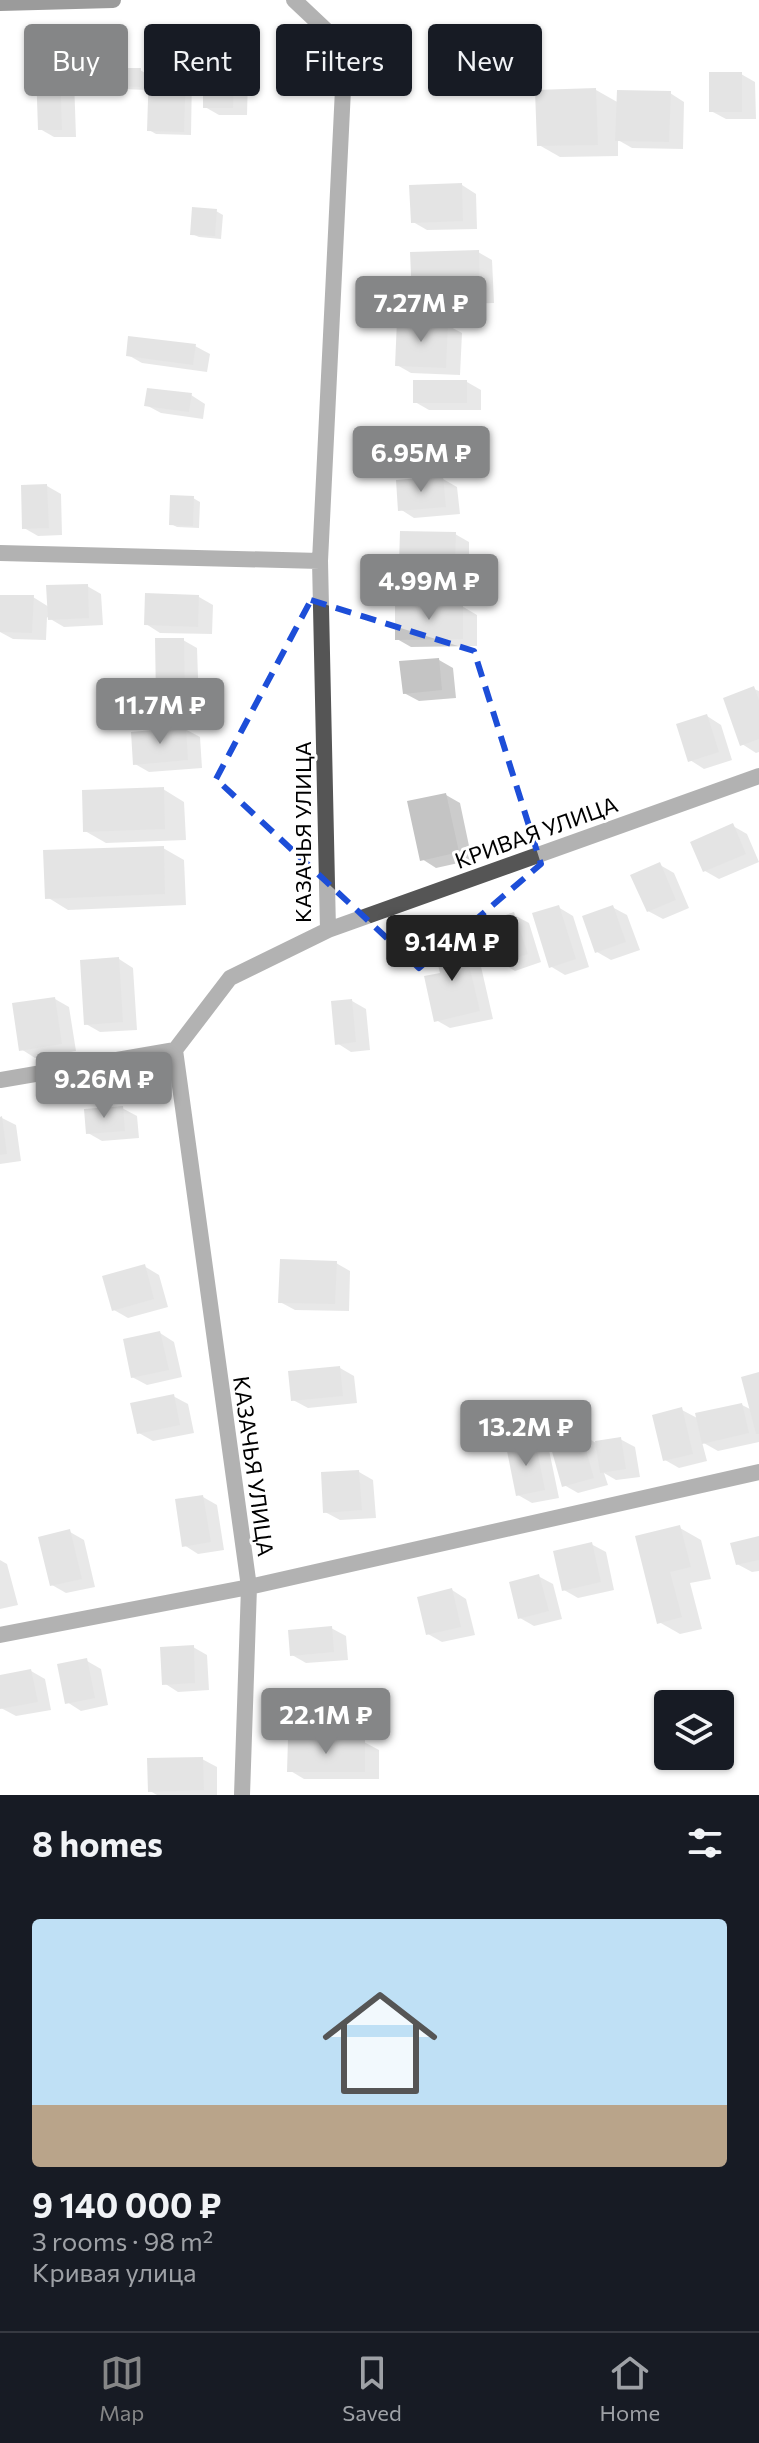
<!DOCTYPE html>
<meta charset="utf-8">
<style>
:root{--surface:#171b24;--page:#242831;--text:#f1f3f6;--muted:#9ea1a6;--line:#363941;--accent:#858687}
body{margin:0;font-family:Commissioner,sans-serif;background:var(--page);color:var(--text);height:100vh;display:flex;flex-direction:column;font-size:30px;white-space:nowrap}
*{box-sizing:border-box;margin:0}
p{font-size:26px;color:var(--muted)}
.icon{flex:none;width:44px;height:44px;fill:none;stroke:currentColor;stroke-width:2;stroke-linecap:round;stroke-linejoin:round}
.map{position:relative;height:1795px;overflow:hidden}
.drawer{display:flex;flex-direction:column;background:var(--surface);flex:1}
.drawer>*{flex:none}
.top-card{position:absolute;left:24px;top:24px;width:712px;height:72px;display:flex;gap:16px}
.controls{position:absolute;left:654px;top:1690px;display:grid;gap:16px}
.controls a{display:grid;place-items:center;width:80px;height:80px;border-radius:8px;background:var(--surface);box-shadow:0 2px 6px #0004;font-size:40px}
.price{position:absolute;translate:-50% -68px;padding:0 18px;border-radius:8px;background:var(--accent);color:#fff;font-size:26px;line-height:52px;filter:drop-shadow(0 2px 4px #0008)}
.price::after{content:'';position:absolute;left:50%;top:48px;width:24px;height:18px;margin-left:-12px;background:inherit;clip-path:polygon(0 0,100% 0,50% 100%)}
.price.selected{background:#222;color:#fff}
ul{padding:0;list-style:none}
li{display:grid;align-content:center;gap:16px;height:424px;padding:0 32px}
li span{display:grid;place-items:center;height:248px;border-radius:8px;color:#555}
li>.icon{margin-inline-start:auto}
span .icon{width:144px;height:144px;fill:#fffc;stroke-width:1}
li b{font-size:34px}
h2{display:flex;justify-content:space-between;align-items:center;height:96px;padding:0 32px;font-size:34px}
.chip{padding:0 28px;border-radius:8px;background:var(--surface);box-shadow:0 2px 6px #0004;font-size:28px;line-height:72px}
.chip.selected{background:var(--accent);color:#fff}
.tabs{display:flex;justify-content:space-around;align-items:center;height:112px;border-top:2px solid var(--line);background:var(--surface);font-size:22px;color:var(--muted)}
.tabs a{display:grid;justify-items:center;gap:4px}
.tabs .selected{color:var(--accent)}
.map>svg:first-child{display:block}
.shadow{fill:#0003}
.building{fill:#c4c4c4}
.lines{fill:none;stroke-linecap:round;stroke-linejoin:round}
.minor{stroke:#555;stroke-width:16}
.secondary{stroke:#222;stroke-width:16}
.marked{fill:none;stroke:#1d4ed8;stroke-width:6;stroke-dasharray:16 10;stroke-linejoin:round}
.labels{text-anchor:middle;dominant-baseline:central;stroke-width:6;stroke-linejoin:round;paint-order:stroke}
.street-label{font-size:22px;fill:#000;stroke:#fff}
</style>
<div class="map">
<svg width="759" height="1795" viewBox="0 0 759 1795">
<rect width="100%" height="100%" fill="#fff"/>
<!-- shadow -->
<path class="shadow" d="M140,70L147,74L146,90L124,89L118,85Z
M233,70L248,78L247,115H219L205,107Z
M60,71L74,79L76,137H54L40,129Z
M186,71L192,75L191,135L156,134L149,130Z
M741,74L755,82L756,119H726L711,111Z
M596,90L619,103L670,93L684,102L683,149L632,148L618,140V156L560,157L539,145Z
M462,185L476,194L477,229L427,230L413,222Z
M216,211L223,215L221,239L199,237L192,234Z
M478,252L492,260L494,303L428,305L414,297Z
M447,325L462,333L460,375L411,373L397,365Z
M195,346L210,354L207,372L142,363L128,355Z
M467,382L481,390V410H429L415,402Z
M191,395L205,404L203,419L161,413L146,405Z
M434,429L448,437L449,466L414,468L400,460Z
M443,479L457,487L460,514L414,518L400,509Z
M47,486L61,494L62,535L38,536L24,528Z
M193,498L200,502L199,528L177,527L171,524Z
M455,534L469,542V572L416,571L402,562Z
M458,579L473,588V605H460L477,615V646L411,647L397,639L424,607L408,598Z
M87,586L101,594L103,625L64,627L47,617L46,640L13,639L0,632V597H33L49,607Z
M199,597L213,605L212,634L160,633L146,624Z
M183,640L197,648L199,706L173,707L158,699Z
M439,660L453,668L456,698L419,701L404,693Z
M754,689L759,691V752L756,753L742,744Z
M707,716L721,725L732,760L704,769L690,760Z
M185,729L200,737L202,768L149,772L135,764Z
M163,789L184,802L186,840L106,843L85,831Z
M446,795L460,803L472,860L436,868L422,859Z
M733,826L747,834L759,862L719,879L705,871Z
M163,848L184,860L186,905L68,910L47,897Z
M660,865L674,873L689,908L663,919L648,911Z
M558,907L573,916L589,967L565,975L550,966Z
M612,907L627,915L640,950L611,960L597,952Z
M514,915L529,923L541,962L515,971L500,962Z
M463,941L477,949L493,1019L450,1028L436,1020L442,974Z
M119,959L133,968L137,1030L100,1032L86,1024Z
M55,999L69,1007L76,1051L35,1058L21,1049Z
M352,1001L366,1009L370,1050L351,1052L337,1043Z
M122,1108L137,1116L139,1138L102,1141L88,1133Z
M0,1117L16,1125L21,1161L0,1164Z
M336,1263L350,1271L349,1311L295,1310L280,1302Z
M144,1266L159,1275L168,1307L128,1318L114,1310Z
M160,1333L174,1342L182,1377L147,1385L132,1377Z
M340,1368L354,1376L357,1403L308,1408L293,1400Z
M759,1374V1442L718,1451L702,1442L707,1461L679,1468L665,1460L682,1410L699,1419L742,1405L752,1410Z
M173,1396L188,1404L194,1433L153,1441L139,1433Z
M581,1434L596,1443L620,1439L635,1447L640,1477L616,1480L604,1473L608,1485L578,1493L564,1485Z
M535,1442L549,1450L559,1498L532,1503L518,1495Z
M359,1472L373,1480L376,1518L340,1520L325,1512Z
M203,1497L217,1505L224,1550L198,1554L184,1545Z
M680,1528L701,1540L711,1579L690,1583L702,1629L680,1634L659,1622L638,1538Z
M70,1532L84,1540L95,1587L66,1593L52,1585Z
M759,1538V1571L752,1572L737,1564Z
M591,1544L606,1552L614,1590L578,1598L564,1590Z
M0,1560L7,1564L18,1605L0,1609Z
M538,1576L553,1584L562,1619L534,1626L520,1618Z
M452,1590L466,1599L475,1635L442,1642L428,1634Z
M331,1628L346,1636L348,1660L306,1663L292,1655Z
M193,1647L207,1655L209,1690L178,1692L164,1683Z
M87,1661L101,1669L108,1705L81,1711L67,1702Z
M31,1671L45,1679L51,1710L16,1716L1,1708L0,1677Z
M364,1742L379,1750V1779H304L289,1770Z
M202,1759L217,1767V1795H157L150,1791Z"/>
<!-- building -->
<path class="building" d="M203,67L234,68L233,108H203Z
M116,68H141L140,87L116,86Z
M149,68L186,69L184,132L147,131Z
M36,69H60L62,130H38Z
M709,72H742V112H709Z
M596,88L598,145L537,146L535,90Z
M617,90L671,91L669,142L615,141Z
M462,183L463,221L411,223L409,185Z
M192,207L217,209L215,236L190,235Z
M479,250L480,296L412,298L410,252Z
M397,320L448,323L446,368L395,366Z
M128,336L196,344L193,365L126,356Z
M413,380H467V403H413Z
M147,388L192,393L189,412L144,406Z
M434,427L435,459L398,461L397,428Z
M443,476L446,507L398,511L396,480Z
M47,484L49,528L22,529L21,485Z
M170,495L194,496L193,526L169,525Z
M400,531L456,532L455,564H399Z
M459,577L460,598L406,599L405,579Z
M88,584L89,618L48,620L46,585Z
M145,593L199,595L198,627L144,625Z
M0,595H34L32,633L0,632Z
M463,605V639L395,640V606Z
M155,638H184L185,699L156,700Z
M439,658L442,690L403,694L399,661Z
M754,686L759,700V739L740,746L723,698Z
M707,714L719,752L688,762L676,724Z
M186,727L188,760L133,765L131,732Z
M164,787L165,829L83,832L82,790Z
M446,793L459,852L420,861L407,801Z
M733,823L746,854L703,872L690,842Z
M164,846L165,894L45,899L43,850Z
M660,862L676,900L647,912L630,875Z
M559,905L576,959L549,968L532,913Z
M613,905L626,942L595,953L582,916Z
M514,912L528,954L499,964L485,922Z
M463,939L480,1011L434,1022L424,976L440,973L433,945Z
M119,957L123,1022L84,1025L80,960Z
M55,997L62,1044L19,1051L12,1003Z
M352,999L356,1042L335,1045L331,1001Z
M123,1106L125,1131L86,1134L84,1109Z
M2,1116L7,1154L0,1155V1117Z
M280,1259L337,1261L335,1304L278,1303Z
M145,1264L154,1299L112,1311L102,1276Z
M160,1331L169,1370L131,1378L123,1339Z
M340,1366L343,1396L291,1401L288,1371Z
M759,1372V1434H756L741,1377Z
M174,1394L180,1425L137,1434L130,1403Z
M742,1403L749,1433L702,1444L695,1413Z
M682,1407L693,1454L663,1461L652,1415Z
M581,1432L594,1478L562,1487L549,1441Z
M621,1437L626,1469L600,1473L595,1441Z
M535,1440L545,1490L516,1496L506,1446Z
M359,1470L362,1510L323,1513L321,1472Z
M203,1495L211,1542L182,1547L175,1499Z
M680,1525L691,1567L670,1572L682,1617L657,1624L635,1536Z
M70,1529L82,1579L50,1586L38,1537Z
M759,1536V1560L736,1565L730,1543Z
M592,1542L601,1582L562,1591L553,1551Z
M539,1574L549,1611L518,1619L509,1582Z
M452,1588L461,1627L426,1635L417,1597Z
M332,1626L334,1652L290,1656L288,1630Z
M194,1645L195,1683L162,1685L160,1647Z
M87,1658L95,1698L65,1704L57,1664Z
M31,1669L38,1702L0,1709V1675Z
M288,1739L365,1740V1772H287Z
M203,1757L204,1790L148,1792L147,1758Z"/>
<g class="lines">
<!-- minor -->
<path class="minor" d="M0,553L320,561
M328,930L759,776
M0,1080L175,1050
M0,1635L249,1587L759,1472
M242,1795L249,1587L175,1050L230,978L328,930L320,561L345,48L294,0"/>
<!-- secondary -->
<path class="secondary" d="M0,3L113,0"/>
</g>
<!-- marked area -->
<path d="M0 0H759V1795H0ZM311,600L474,651L541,864L419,968L216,779Z" fill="#fff" fill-opacity=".55" fill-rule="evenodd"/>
<path class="marked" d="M311,600L474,651L541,864L419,968L216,779Z"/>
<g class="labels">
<!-- street labels -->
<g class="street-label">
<text transform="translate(302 832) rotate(-90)">КАЗАЧЬЯ УЛИЦА</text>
<text transform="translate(536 832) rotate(-20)">КРИВАЯ УЛИЦА</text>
<text transform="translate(254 1466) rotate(82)">КАЗАЧЬЯ УЛИЦА</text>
</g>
</g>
</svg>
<div class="controls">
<a><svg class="icon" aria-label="layers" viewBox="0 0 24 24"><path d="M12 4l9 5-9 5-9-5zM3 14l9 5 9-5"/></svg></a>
</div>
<b class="price" style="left:421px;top:344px">7.27M ₽</b>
<b class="price" style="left:421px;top:494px">6.95M ₽</b>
<b class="price" style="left:429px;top:622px">4.99M ₽</b>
<b class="price" style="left:160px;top:746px">11.7M ₽</b>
<b class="price selected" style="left:452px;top:983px">9.14M ₽</b>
<b class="price" style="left:104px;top:1120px">9.26M ₽</b>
<b class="price" style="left:526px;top:1468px">13.2M ₽</b>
<b class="price" style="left:326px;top:1756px">22.1M ₽</b>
<div class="top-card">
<a class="chip selected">Buy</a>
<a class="chip">Rent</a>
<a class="chip">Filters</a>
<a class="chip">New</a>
</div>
</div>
<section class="drawer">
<h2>8 homes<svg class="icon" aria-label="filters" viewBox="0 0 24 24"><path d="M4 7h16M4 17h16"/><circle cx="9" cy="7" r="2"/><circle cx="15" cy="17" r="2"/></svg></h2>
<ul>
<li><span style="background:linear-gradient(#bfe0f5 75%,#b9a48a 0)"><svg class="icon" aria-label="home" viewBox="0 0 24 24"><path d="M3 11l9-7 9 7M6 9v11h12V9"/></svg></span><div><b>9 140 000 ₽</b><p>3 rooms · 98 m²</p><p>Кривая улица</p></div></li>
</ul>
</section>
<nav class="tabs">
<a class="selected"><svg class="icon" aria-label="map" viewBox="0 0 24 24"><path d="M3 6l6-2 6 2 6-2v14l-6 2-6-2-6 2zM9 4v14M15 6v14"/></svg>Map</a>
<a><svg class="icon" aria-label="saved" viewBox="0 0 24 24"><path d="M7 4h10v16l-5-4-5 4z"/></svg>Saved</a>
<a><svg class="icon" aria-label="home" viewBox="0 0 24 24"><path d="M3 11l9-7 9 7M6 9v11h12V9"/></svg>Home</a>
</nav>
